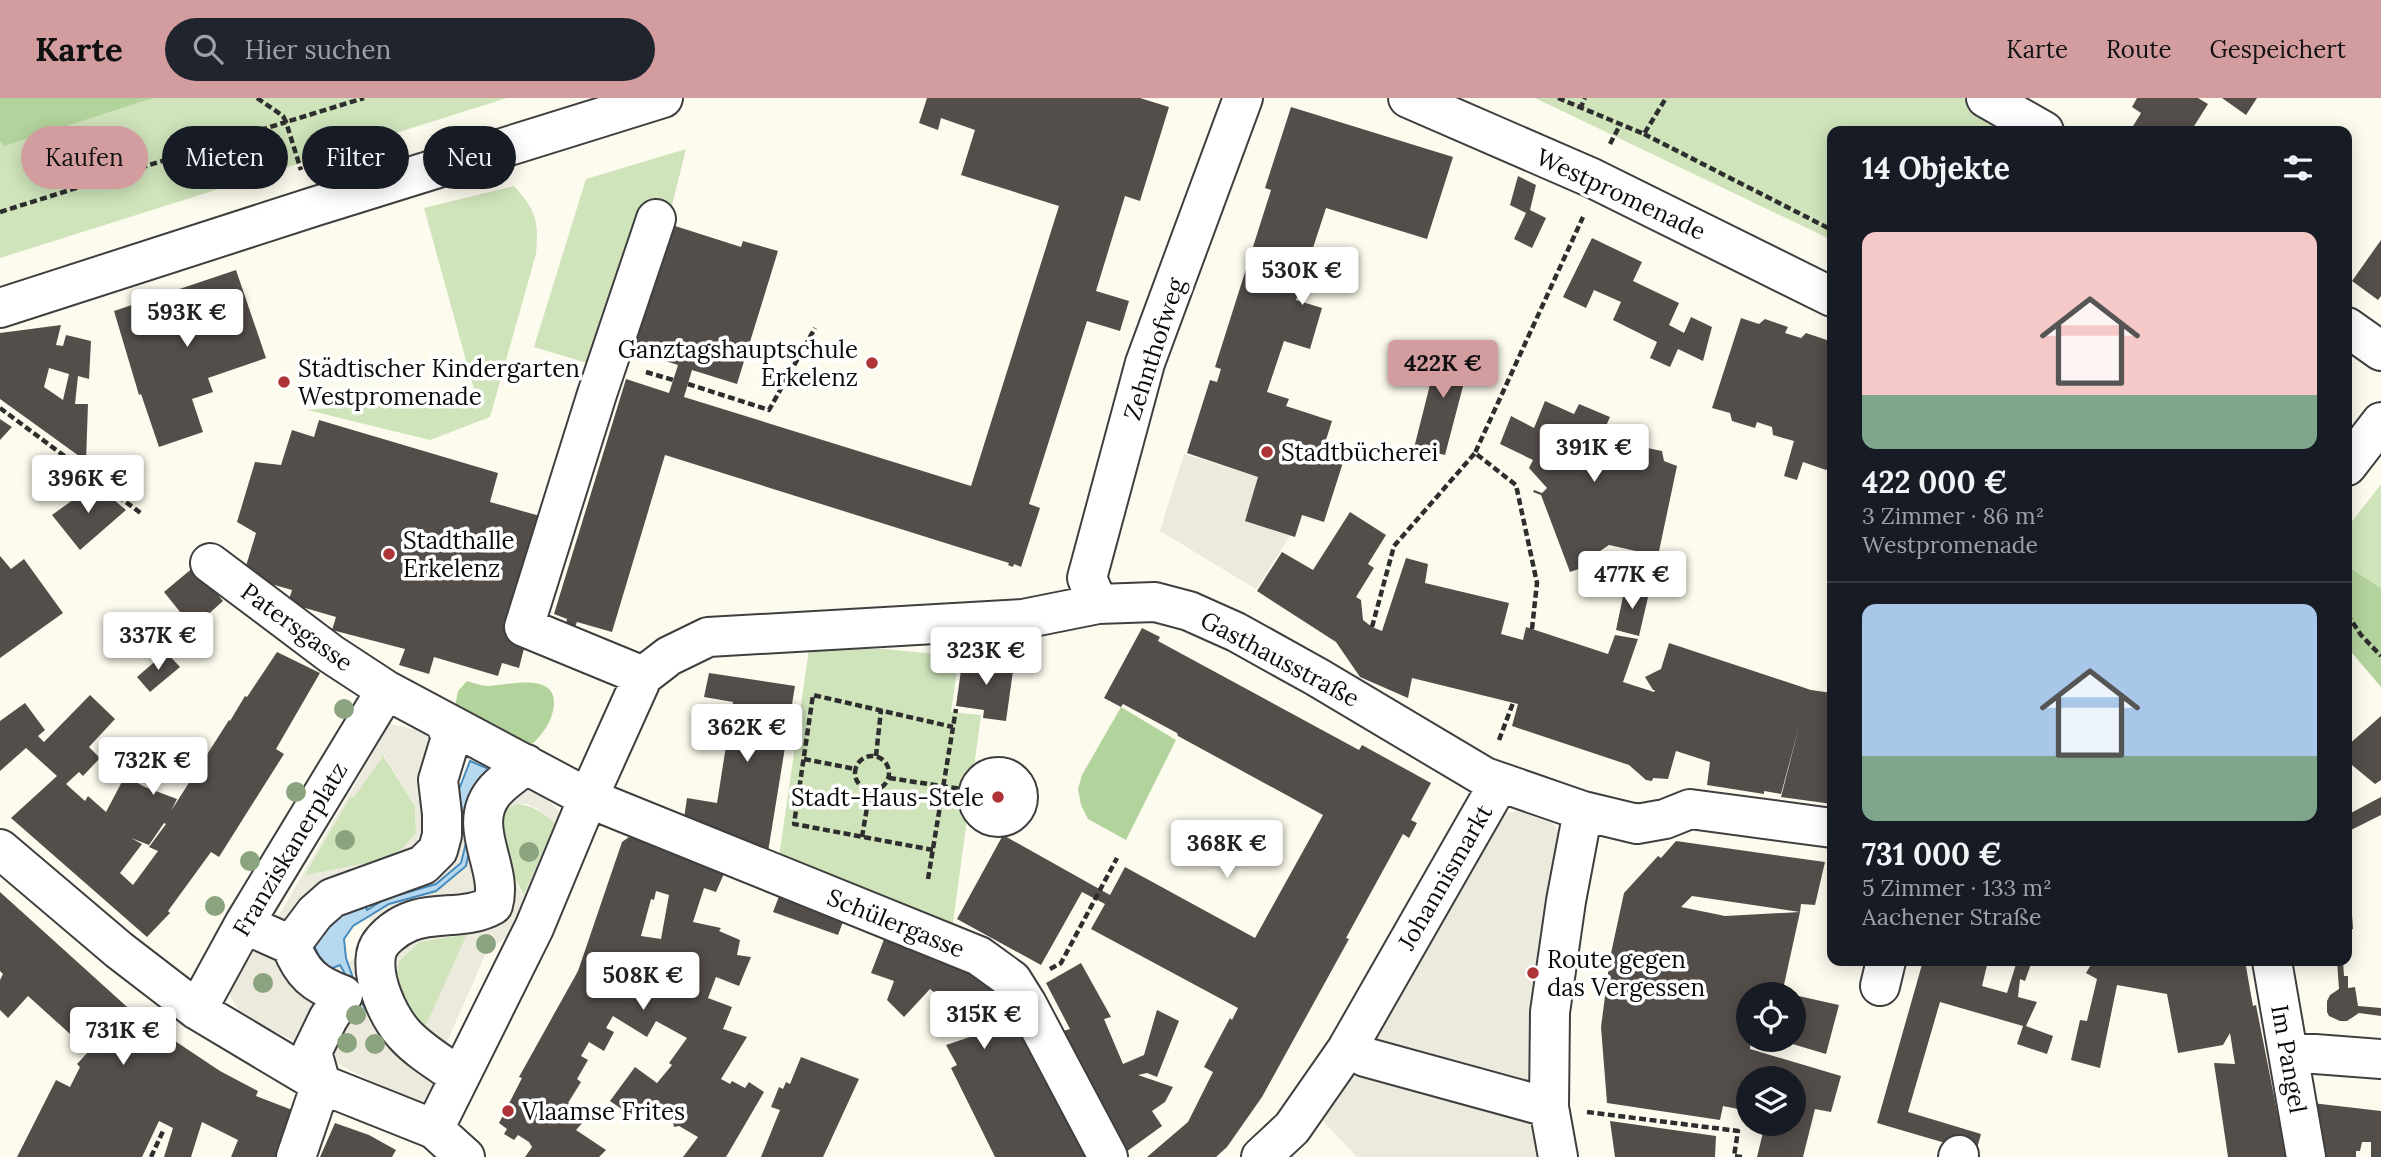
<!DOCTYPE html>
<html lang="de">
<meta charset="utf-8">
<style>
:root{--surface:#171b24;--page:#20242c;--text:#f1f3f6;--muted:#9ea1a6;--line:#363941;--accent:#d39da0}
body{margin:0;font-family:Lora,serif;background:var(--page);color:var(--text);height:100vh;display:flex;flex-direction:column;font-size:26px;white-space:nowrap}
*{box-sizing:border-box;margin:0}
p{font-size:23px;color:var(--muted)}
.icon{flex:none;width:38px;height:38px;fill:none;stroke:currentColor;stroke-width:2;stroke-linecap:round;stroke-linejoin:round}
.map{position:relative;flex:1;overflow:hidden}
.sheet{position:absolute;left:1827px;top:28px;width:525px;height:840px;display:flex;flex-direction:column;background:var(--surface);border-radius:14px;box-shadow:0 4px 18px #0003}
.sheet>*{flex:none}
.guide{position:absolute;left:21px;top:28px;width:665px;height:63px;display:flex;gap:14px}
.fabs{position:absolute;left:1736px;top:884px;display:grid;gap:14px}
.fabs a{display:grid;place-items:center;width:70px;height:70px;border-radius:50%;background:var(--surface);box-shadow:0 4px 18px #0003;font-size:35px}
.price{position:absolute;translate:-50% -60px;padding:0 16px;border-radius:7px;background:#fff;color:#222;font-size:23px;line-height:46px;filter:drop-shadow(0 2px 4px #0008)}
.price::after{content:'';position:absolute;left:50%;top:42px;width:21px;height:16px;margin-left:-10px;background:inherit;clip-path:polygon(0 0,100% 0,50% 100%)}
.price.active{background:var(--accent);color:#111}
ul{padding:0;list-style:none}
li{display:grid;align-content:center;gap:14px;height:371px;padding:0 35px}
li+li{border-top:2px solid var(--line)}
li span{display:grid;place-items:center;height:217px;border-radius:14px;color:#555}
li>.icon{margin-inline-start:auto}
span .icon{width:126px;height:126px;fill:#fffc;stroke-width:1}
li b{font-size:30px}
h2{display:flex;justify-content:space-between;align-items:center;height:84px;padding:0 35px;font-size:30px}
.pill{padding:0 24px;border-radius:32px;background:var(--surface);box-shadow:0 4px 18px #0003;font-size:24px;line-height:63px}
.pill.active{background:var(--accent);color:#111}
header{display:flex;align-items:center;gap:42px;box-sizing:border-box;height:98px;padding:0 35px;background:var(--accent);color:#111}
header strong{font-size:33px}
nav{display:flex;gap:38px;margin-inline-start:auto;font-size:24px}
.search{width:490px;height:63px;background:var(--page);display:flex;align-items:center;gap:18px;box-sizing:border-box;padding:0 24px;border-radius:38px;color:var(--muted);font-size:26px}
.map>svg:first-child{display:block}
.green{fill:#cfe4bb}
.forest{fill:#b3d39c}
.plaza{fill:#ece9dd;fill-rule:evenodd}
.water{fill:#b7d9ef;stroke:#468cbf;stroke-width:2}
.building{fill:#544e4a;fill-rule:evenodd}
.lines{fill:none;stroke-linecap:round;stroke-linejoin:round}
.minor-casing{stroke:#3f3f3f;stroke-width:42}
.path{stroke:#2e2e2e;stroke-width:4.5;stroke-dasharray:7 3.5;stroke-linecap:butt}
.minor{stroke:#fff;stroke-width:38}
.tree{fill:#8ba47f}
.poi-dot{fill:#ae3336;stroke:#fff;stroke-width:2.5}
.labels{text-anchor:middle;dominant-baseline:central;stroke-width:7;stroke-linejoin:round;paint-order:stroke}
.street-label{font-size:24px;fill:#0c0c0c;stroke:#fff}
.poi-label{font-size:24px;fill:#0c0c0c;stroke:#fff;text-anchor:start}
</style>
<header>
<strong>Karte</strong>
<div class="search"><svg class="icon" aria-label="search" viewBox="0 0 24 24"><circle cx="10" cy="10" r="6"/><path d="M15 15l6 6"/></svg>Hier suchen</div>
<nav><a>Karte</a><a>Route</a><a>Gespeichert</a></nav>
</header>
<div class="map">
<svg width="2381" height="1059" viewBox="0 0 2381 1059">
<rect width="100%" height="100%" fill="#fdfbee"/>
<!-- green -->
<path class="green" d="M0,0H507L0,160Z
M1535,0H1963L2022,33H1832V142Z
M686,51L669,120L597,268L534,249L586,81Z
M514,88C536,112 539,123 536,156L490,319L430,342L307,312L475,295L424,110Z
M2381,386V490L2347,468V430Z
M809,551H884L959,558L951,614L981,617L953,825L779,759Z
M383,657L415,708L416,735L403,750L387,761L304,778L350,699L354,698Z
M517,706C533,707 543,715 555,725L524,798L504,758L499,736L503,712Z
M468,836L424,932L400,895L396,879L399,863L419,844Z"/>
<!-- forest -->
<path class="forest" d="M0,0H153L4,48L0,43Z
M2347,468L2381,490V589L2347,549Z
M467,583C474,585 482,588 489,588C507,587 555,574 554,605C553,625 541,638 527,651L454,614L458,593Z
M1121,609L1176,642L1126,742L1088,721L1081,707L1078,691L1082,677Z"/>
<!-- plaza -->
<path class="plaza" d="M1184,356L1258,379L1246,423L1290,438L1256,491L1160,433Z
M390,626L451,639L509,662L562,717L508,838L487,853L438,964L431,1000L423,1005H415L398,997L240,915L230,898L235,871L253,844L268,836ZM384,657L415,708L416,735L403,750L387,761L305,777L350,699H354ZM461,659L491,672L478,682L470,696L468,718L472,739L466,768L436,793L389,806L353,828L344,842L346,860L353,880L379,922L400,951L394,952L374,926L340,867L330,871L319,858L312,844L319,828L364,807L367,812L385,801L436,786L461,765L468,737L458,694ZM517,706H527L536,710L555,725L523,798L504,758L499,736V723L503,712ZM369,820L373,828L360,843L356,860L348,864L344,842L354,828ZM467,836L424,932H423L400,895L396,879L399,863L419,844Z
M1518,713L1554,726L1562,740L1530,919L1546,1059H1357L1323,1023L1365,959L1498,717Z"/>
<!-- water -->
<path class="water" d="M470,663L491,672L478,682L470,696L468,718L472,739L466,768L436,793L389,806L353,828L344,841L346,860L353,880L379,922L374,926L340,867L330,871L319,858L312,844L319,827L365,806L367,812L385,801L436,786L461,765L468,737L458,694Z"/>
<!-- building -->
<path class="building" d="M927,0H1140L1169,9L1140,103L1125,98L1096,193L1129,203L1120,233L1087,223L1029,406L1040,410L1021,469L1014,466L1013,469L1008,467L1009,465L665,357L612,534L577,524L575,529L566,526L567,521L554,516L626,281L669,295L678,267L633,253L672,127L741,149L743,143L778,153L737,286L692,272L684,299L971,388L1059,108L961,77L975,32L941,20L938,32L919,25Z
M2137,0H2198L2208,6L2191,33H2130L2141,15L2132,9Z
M2222,0H2257L2246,17Z
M1291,9L1453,59L1427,141L1326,110L1296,202L1322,210L1310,251L1284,243L1267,294L1289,301L1286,308L1332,323L1325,345L1347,352L1324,424L1302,417L1295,439L1245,423L1258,379L1187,355L1210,282L1217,284L1221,271L1215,269L1271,92L1265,90Z
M1518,78L1536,87L1530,112L1546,120L1532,150L1514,141L1526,115L1510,107Z
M1592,140L1642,164L1633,183L1679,205L1669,227L1684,235L1691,219L1712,229L1703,263L1678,251L1670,269L1650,260L1657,244L1613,222L1621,204L1594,192L1586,210L1563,199Z
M2381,142V198L2378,202L2352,183Z
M236,172L266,260L208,280L213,294L192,301L203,334L159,349L141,296L139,297L114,213Z
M1741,220L1759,226L1765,221L1788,229L1785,235L1801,240L1806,235L1827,242L1832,237V366L1826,372L1803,364L1797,382L1784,378L1794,343L1773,337L1772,329L1757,324L1755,330L1732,323L1730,315L1712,310Z
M61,227L56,247L63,248L66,237L91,243L89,281L78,278L75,306H88L86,363L0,301V235ZM49,270L69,276L63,302L44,289Z
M1440,247L1472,254L1445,357L1414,350Z
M1545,303L1574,316L1579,306L1610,319L1599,344L1626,354L1628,346L1662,353L1664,363L1677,368L1658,458L1609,447L1588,461L1590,467L1570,474L1541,397L1533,394L1534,392L1542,395L1547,390L1529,370L1533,362L1500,346L1511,318L1534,330Z
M0,321L12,329L0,342Z
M319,322L498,375L490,404L540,418L527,539L519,570L502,565L498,578L434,559L429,576L399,567L405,551L332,532L336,519L288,505L292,492L243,478L256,435L237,424L255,364L281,367L292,332L314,339Z
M95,386L126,412L80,452L52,417Z
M1350,414L1386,437L1368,466L1374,470L1356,499L1361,502L1363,522L1372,529L1382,533L1406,460L1428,466L1425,485L1509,505L1501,536L1523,542L1526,529L1608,556L1615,537L1638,541L1623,584L1654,594L1655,592H1653L1645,579L1661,571L1669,545L1811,592L1832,595V706L1781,699L1799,629L1781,696L1764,693V696L1707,687L1710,664L1676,653L1668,681L1653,680L1652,683L1646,682L1629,667L1512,628L1518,606L1412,580L1408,600L1360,579L1336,544L1257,493L1282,454L1313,472Z
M0,458L11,471L24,461L63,515L0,560Z
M195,468L223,503L193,530L164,494Z
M1625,489L1649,495L1639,538L1616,532Z
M1142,530L1160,539L1158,543L1359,652L1362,647L1431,685L1411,722L1417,725L1409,740L1403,736L1346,840L1349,841L1262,999L1227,1049L1216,1059H1147L1188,1024L1213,974L1204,969L1230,920L1232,922L1238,910L1091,831L1105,806L1082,794L1041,867L957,821L1003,737L1110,797L1125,769L1255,840L1323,717L1178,638L1177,635L1123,606L1121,609L1104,600Z
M166,554L180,569L150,594L137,579Z
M277,554L320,575L276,651L284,656L219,759L211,754L168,813L170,815L147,839L11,720L57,678L26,650L0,673V623L25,605L45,632L38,638L44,644L90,597L115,621L89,649L100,660L83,678L79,674L66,686L85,703L88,698L106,714L125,678L145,689L177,701L171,713L229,622L230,623L245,598L247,599ZM164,725L166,726L149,749L158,753L133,787L120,775L142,746L131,740L149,747Z
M963,558L1014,566L1006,623L983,620L984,612L956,608Z
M709,575L795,588L767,760L683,727L687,700L717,705L733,604L704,599Z
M2381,618V682L2375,686L2347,663V648Z
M2381,699V717L2347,734V717Z
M629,739L726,771L716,794L704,790L693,824L721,830L719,833L740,842L737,857L751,859L739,888L716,879L708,900L732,909L723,931L747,939L721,981L730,986L732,983L745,990L749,984L764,994L726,1059H683L698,1039L679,1028L674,1029L672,1018L645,1002L633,1019L610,1003L635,969L657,985L672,967L669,965L687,940L656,923L647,939L613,918L606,930L614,934L604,953L589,944L581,958L588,962L577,981L581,984L568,1005L589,1018L576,1032L606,1052L599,1059H525L532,1049L529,1044L518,1037L514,1042L504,1036L507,1031L499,1025L522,980L519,979L578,873L622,744ZM656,793L669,797L661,841L641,838L651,801L654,802Z
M1676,743L1825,764L1815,807L1801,806L1800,814L1692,798L1681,809L1725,818L1800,814L1782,896H1748V942H1751L1750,951L1841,978L1831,1014L1815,1011L1803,1059H1757L1765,1026H1794V980H1748V1013L1723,1008L1720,1022L1607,1005L1601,929L1610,860L1624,795L1658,758L1661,760Z
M2347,789H2350L2353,831L2347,832Z
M781,793L846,816L838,837L773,814Z
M0,794L136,917L220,973L258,993L256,998L300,1015L281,1059H231L238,1042L202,1024L191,1059H164L173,1030L159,1023L142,1059H17L56,982L70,989L80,969L77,966L89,953L28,898L8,920L0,912V882L3,876L0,873Z
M888,831L959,858L1013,909L1086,1059H995L951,970L957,967L946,947L970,939L948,906L930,891L904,919L887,902L894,883L871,875Z
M1923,863H1988L1982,888L2007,895L2017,863H2032L2025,883L2020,881L2018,899L2037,904L2026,928L2053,938L2047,956L2017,946L2023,928L1940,904L1908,1014L1981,1036L1976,1054L1877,1025Z
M2093,863H2245L2253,908L2256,907L2286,1059H2228L2214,965L2235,966L2230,935L2223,947L2178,955L2167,896L2117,887L2100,970L2071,962L2080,922L2087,923L2097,881L2086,875Z
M2337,863H2343L2344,878H2348V890L2355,889L2358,908L2381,910V918L2359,915L2347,923H2340L2329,918L2327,914V903L2330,897L2339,891Z
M1081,865L1111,919L1104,921L1123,966L1144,957L1157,912L1179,923L1157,979L1147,975L1138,977L1173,989L1165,1004L1152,1013L1162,1028L1126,1054L1095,1005L1063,933L1070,931L1046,885Z
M1794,897L1839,907L1826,956L1779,942H1794Z
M801,959L859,981L823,1059H761L780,1012L771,1009L779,989L783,991L786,984L790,986Z
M2312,1005L2381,1013V1059H2371V1044H2362L2360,1053H2356V1059H2321Z
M1610,1023L1716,1038L1715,1059H1615Z
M335,1025L369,1037L396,1052L392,1059H320Z"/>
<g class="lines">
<defs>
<path id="minor" d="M1408,0L1592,80L1832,199
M1986,0L2044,33
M0,210L313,109L663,0
M2347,229L2381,253
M2347,368L2381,324
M210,465L331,556L386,592L588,700L979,858L1012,882L1027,906L1108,1059
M1098,506L1087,480L1145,265L1243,0
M643,578L524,529L597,296L656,121
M978 699a20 20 0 1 1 40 0a20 20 0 1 1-40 0Z
M0,751L119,852L197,912L321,986L434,1031L465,1059
M244,826L291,847L315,815L332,800L423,767L438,752L442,737V716L438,682L451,639L444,623
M291,847C302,876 314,886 343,897L328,921L312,954L321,986L296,1059
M2272,863L2306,1059
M1880,888L1886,863
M197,912L244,826L386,592
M2289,954L2381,961
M1365,959L1540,1007
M460,979C442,966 419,953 404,936C388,918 372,882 376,857C378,842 397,829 409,824C436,813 467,822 493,807C504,770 466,730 493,695C502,683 516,676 526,666
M434,1031L534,830L588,700L643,578L669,558L708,539L1023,521L1098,506L1155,504L1189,513L1236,534L1317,579L1485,679L1583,713L1637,726L1665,721L1690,711L1832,730
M1261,1059L1292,1030L1347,951L1499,685
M1558,1059L1549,1009L1550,914L1566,803L1583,713
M1958,1059L1959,1057"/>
</defs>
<!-- minor casing -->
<use href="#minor" class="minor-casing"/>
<!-- path -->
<path class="path" d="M257,0L283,18L286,24L364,0
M1558,0L1644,36L1666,0
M1580,11L1585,0
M1644,36L1832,132
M1610,46L1620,27
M0,114L286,24L301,72
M646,274L673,282
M688,286L769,312L815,230
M0,310L142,416
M2347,516L2361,537L2381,558
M1372,529L1394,448L1475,355
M1532,531L1537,485L1516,387L1475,355L1583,119
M1499,642L1513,605
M855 675a17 17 0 1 1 34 0a17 17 0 1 1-34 0Z
M876,658L881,612
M804,661L855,671
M889,680L961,691L978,696
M862,739L870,692
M933,752L794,726L813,597L953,629
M928,781L956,611
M1050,871L1061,865L1117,760
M1587,1014L1738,1033L1734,1058L1742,1059
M151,1059L163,1033"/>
<!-- minor -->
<use href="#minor" class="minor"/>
</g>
<!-- trees -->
<g class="tree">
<circle cx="344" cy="611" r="10"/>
<circle cx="296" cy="694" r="10"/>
<circle cx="345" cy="742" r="10"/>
<circle cx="529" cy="754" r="10"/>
<circle cx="250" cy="763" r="10"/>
<circle cx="215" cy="808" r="10"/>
<circle cx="486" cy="846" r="10"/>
<circle cx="263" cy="885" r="10"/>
<circle cx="356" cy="917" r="10"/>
<circle cx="347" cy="945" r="10"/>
<circle cx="375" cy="946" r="10"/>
</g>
<!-- markers -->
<g class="poi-dot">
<circle cx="872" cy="265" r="7"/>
<circle cx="284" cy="284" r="7"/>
<circle cx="1267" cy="354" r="7"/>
<circle cx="389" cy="456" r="7"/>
<circle cx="998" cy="699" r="7"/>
<circle cx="1533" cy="875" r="7"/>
<circle cx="508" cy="1013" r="7"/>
</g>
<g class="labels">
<!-- street labels -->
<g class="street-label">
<text transform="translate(1621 96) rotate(25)">Westpromenade</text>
<text transform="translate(1154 251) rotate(-72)">Zehnthofweg</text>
<text transform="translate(297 529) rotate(36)">Patersgasse</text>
<text transform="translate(1280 561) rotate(28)">Gasthausstraße</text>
<text transform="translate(290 751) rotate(-59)">Franziskanerplatz</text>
<text transform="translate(1445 779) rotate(-60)">Johannismarkt</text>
<text transform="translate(896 825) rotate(22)">Schülergasse</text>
<text transform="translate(2289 961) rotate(80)">Im Pangel</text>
</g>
<!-- poi labels -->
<g class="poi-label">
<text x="858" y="251" text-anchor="end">Ganztagshauptschule<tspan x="858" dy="28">Erkelenz</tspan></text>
<text x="298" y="270">Städtischer Kindergarten<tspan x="298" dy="28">Westpromenade</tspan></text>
<text x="1281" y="354">Stadtbücherei</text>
<text x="403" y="442">Stadthalle<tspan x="403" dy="28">Erkelenz</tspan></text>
<text x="984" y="699" text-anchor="end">Stadt-Haus-Stele</text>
<text x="1547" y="861">Route gegen<tspan x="1547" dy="28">das Vergessen</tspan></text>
<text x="522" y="1013">Vlaamse Frites</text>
</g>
</g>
</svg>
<div class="fabs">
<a><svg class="icon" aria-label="locate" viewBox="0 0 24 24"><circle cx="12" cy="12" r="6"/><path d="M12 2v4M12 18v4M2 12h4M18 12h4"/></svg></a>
<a><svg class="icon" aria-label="layers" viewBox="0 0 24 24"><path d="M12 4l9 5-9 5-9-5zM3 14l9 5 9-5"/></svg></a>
</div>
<b class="price" style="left:1302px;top:209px">530K €</b>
<b class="price" style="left:187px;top:251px">593K €</b>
<b class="price active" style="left:1443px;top:302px">422K €</b>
<b class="price" style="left:1594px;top:386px">391K €</b>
<b class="price" style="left:88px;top:417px">396K €</b>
<b class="price" style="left:1632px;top:513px">477K €</b>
<b class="price" style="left:158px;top:574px">337K €</b>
<b class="price" style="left:986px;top:589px">323K €</b>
<b class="price" style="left:747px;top:666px">362K €</b>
<b class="price" style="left:153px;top:699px">732K €</b>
<b class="price" style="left:1227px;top:782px">368K €</b>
<b class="price" style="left:643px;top:914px">508K €</b>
<b class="price" style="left:984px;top:953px">315K €</b>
<b class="price" style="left:123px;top:969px">731K €</b>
<div class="guide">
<a class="pill active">Kaufen</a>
<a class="pill">Mieten</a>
<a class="pill">Filter</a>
<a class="pill">Neu</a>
</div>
<section class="sheet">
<h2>14 Objekte<svg class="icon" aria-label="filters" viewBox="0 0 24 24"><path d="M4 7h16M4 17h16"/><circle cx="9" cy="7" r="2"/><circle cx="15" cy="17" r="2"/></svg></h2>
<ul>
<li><span style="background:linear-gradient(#f6c9c9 75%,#7fa58c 0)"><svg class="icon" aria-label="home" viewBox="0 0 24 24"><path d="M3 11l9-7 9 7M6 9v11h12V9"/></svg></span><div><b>422 000 €</b><p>3 Zimmer · 86 m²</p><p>Westpromenade</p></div></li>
<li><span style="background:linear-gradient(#a9c7e8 70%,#7fa58c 0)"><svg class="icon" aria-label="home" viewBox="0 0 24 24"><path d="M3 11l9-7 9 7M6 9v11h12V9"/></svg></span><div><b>731 000 €</b><p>5 Zimmer · 133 m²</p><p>Aachener Straße</p></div></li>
</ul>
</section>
</div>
